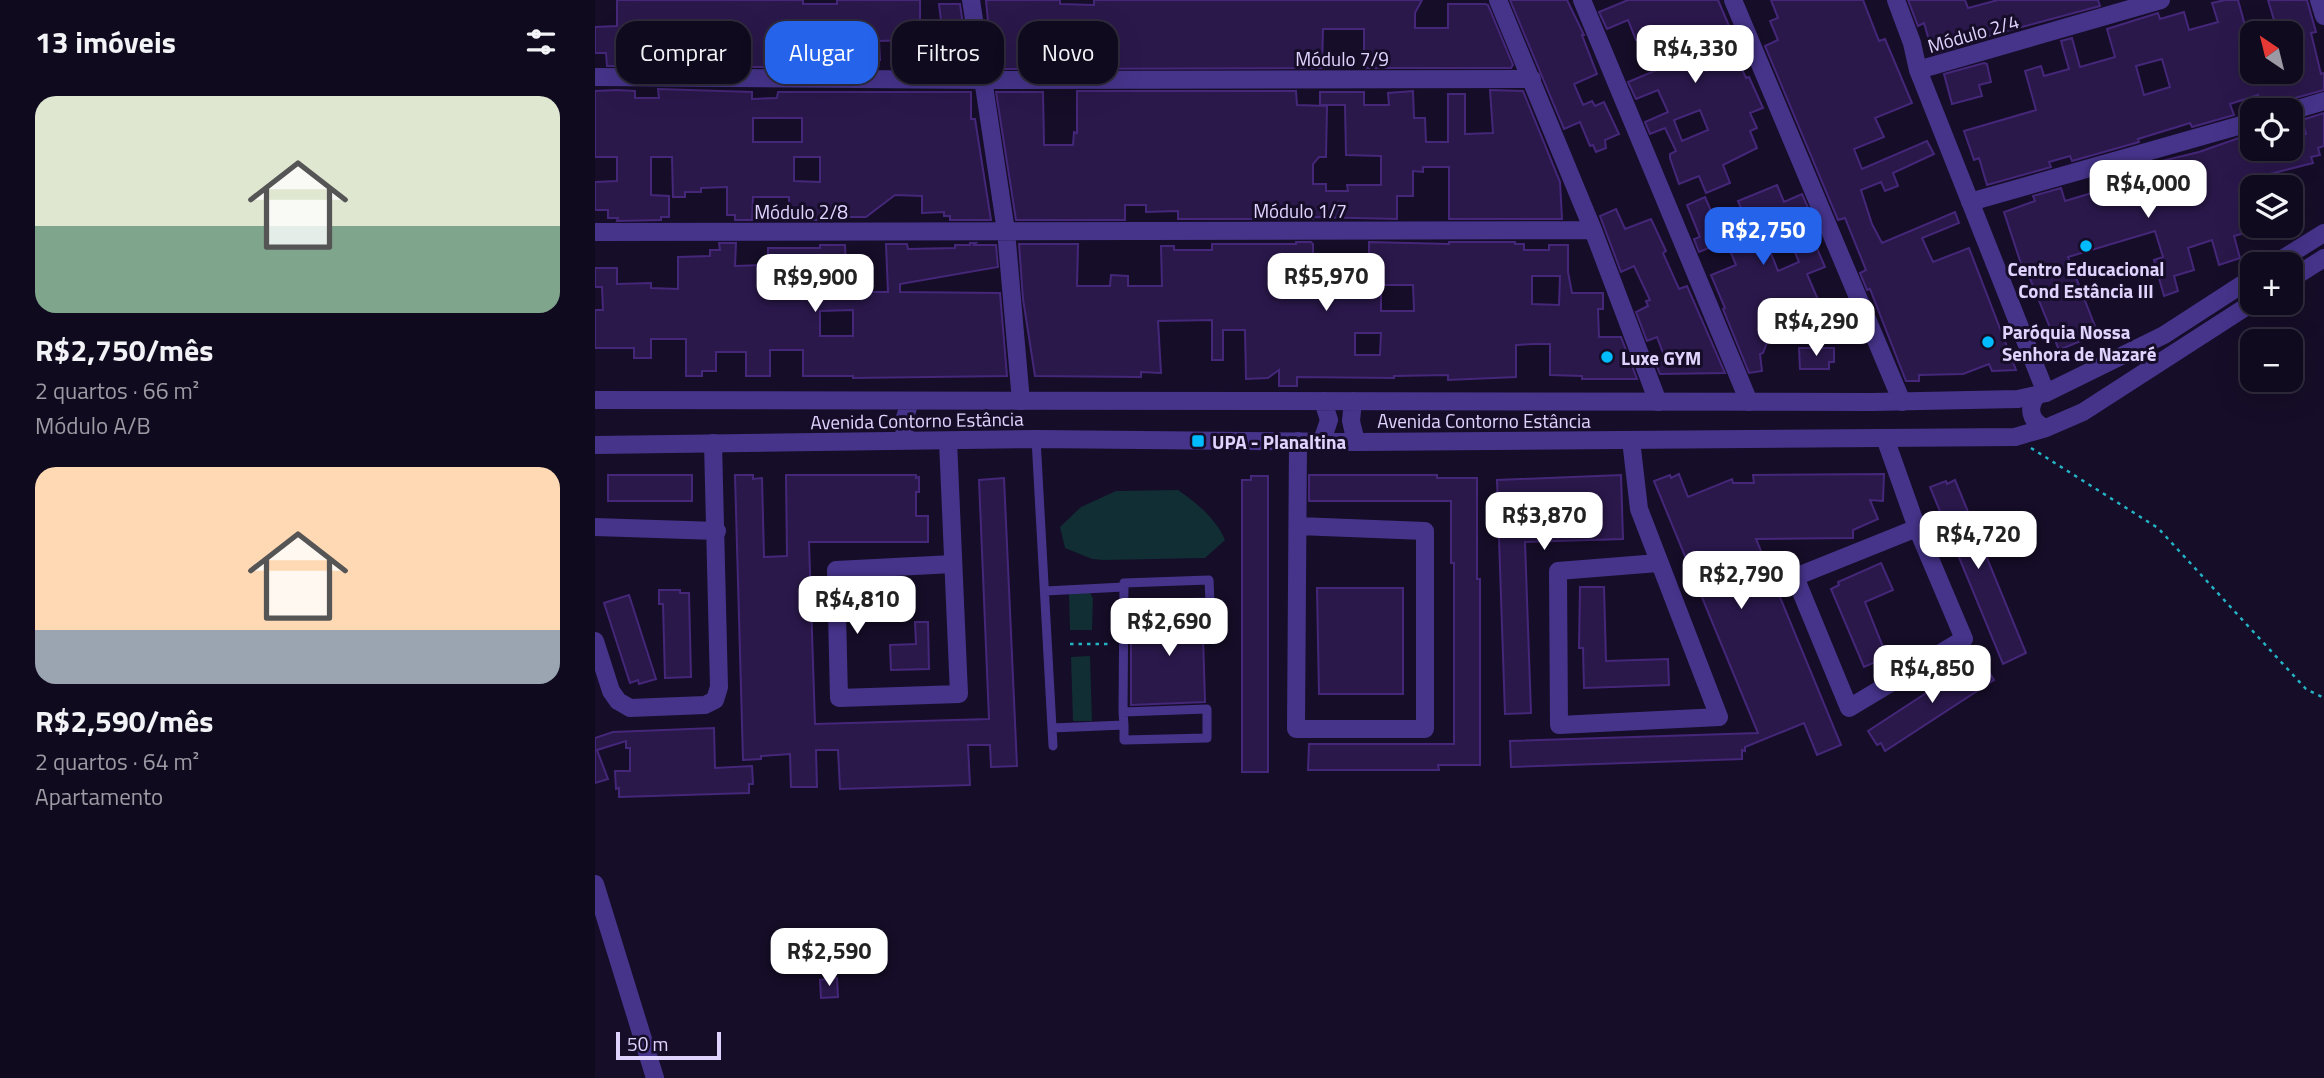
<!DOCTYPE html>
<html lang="pt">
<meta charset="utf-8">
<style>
:root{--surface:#100a1e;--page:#191327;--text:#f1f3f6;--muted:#9c9aa4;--line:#302b3c;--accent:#2563eb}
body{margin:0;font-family:"Titillium Web",sans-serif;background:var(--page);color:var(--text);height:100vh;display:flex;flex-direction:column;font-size:26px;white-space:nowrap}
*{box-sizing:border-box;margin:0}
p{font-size:23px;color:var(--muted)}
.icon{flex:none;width:38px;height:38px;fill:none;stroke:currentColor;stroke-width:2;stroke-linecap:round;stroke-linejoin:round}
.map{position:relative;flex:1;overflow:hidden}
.panel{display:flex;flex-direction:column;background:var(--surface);width:595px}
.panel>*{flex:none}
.banner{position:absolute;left:21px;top:21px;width:665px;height:63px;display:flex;gap:14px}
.needle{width:46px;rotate:325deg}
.fabs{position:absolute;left:1645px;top:21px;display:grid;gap:14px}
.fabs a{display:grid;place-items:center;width:63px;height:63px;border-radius:14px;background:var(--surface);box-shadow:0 7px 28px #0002,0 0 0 2px var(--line);font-size:35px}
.scale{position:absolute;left:21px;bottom:18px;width:105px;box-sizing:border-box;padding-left:7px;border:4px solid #e0d4ff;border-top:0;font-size:19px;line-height:24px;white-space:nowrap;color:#e0d4ff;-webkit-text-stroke:5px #160d28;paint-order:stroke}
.price{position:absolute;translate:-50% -60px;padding:0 16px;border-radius:14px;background:#fff;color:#222;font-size:23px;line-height:46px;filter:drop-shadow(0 2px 4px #0008)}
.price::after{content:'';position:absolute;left:50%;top:42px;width:21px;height:16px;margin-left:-10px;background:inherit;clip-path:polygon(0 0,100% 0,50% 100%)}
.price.active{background:var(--accent);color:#fff}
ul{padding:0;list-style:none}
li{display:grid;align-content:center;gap:14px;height:371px;padding:0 35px}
li span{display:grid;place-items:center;height:217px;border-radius:21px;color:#555}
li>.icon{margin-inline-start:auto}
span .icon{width:126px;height:126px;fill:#fffc;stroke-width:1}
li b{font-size:30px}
h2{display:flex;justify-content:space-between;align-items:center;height:84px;padding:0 35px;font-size:30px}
.chip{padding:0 24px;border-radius:21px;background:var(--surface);box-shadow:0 7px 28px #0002,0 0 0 2px var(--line);font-size:24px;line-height:63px}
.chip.active{background:var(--accent);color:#fff}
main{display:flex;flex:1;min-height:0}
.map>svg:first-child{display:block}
.green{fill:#102e33}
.building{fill:#2a184b;stroke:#452779;stroke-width:2;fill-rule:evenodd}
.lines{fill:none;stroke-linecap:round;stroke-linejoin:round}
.path{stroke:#24b3c4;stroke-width:2.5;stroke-dasharray:3.5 5;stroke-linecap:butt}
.service{stroke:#46348b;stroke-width:9}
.minor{stroke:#46348b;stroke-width:18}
.tertiary{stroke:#46348b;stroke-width:18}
.poi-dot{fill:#00bcff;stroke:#160d28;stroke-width:2.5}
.labels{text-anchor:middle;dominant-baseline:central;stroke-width:6;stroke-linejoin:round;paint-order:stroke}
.street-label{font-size:19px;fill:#e0d4ff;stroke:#160d28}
.poi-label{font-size:19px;font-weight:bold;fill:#e0d4ff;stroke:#160d28;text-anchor:start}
</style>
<main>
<section class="panel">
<h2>13 imóveis<svg class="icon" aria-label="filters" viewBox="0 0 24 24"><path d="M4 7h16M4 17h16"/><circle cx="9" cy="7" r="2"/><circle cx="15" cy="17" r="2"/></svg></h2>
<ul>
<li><span style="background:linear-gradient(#dfe7d0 60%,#7fa58c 0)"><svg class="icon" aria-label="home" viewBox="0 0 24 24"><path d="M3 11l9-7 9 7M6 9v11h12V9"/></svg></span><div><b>R$2,750/mês</b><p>2 quartos · 66 m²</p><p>Módulo A/B</p></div></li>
<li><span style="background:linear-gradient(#ffd9b3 75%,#9aa5b1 0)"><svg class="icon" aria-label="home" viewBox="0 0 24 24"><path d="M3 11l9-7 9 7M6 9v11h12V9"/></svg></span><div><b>R$2,590/mês</b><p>2 quartos · 64 m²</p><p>Apartamento</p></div></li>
</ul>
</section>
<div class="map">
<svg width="1729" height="1078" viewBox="0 0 1729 1078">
<rect width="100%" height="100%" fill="#160d28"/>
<!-- green -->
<path class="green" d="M583,490C601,502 622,520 630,540L610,558L509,560L497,559L470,548L465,527L486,507L521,491Z
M494,590L498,599L497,630H475L474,593Z
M495,656L497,721H478L476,657Z"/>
<!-- building -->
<path class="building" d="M22,0H208V4H242V0H325V29H347L344,4H365L372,52L360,53V68H326V43L313,42V40L284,41L285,60H244V68L228,67L227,39H225V35H220V30L191,29V53L174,54V67H123V59L112,66H12L11,53H0V27L22,26Z
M391,0H465V4L499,5V0H827L820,13V28H853V4H890L893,5L918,65L916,68H769V29H728L727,68L409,69V53H396ZM482,24L516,25V47L482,48Z
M915,0H972L989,35H987L1002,74L979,84L988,105L997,101L1000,106L1009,102L1024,134L1010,140L1011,148L1001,152L998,145L995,146L985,122L969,129Z
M1033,0H1123L1146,54L1141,56L1151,78L1154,77L1168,108L1155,113L1162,128L1155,131L1162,148L1128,165L1135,183L1111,193L1104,176L1084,184L1075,158V154L1081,151L1070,128L1055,134L1050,122L1073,112L1063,90L1041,99L1033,82L1074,65L1065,42L1062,43L1058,34L1041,40L1033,20L1012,29L1004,12ZM1121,40L1133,61L1111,71L1102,48ZM1105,110L1113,130L1087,141L1079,120Z
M1176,0H1268L1284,41L1290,39L1317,103L1280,118L1289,137L1259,149L1267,169L1332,141L1339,154L1298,173L1303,186L1290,191L1286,182L1266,190L1277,224L1287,243L1360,212L1364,223L1327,238L1338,262L1374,248L1421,370L1397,371L1394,364L1368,374L1324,375V381H1311L1275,289L1272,290L1265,273L1271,270L1250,218L1243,220L1170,46L1183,40L1175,21L1183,18Z
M1313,0H1370L1373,8L1403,0H1503L1505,6L1382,39V41L1338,54L1329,23L1323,26Z
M1630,0H1643L1651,29L1679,20L1673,0H1712L1721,32L1716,33L1726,74L1729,73V90L1693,100L1686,107L1675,110H1667L1663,95L1635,104L1639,115L1597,127L1595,123L1543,139L1544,142L1477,161L1475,156L1454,162L1456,167L1392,185L1384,158L1379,160L1369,131L1441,110L1430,71L1446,66L1449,76L1474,69L1466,41L1477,38L1485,67L1520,57L1512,29L1563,13L1565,19L1589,12L1594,30L1623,22L1617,3ZM1657,33H1696V72H1656L1651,55L1657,51ZM1567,59L1575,87L1549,95L1541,66Z
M1389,63L1392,64L1396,82L1384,85L1387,96L1357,104L1349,74Z
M63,89L157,92V99L182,98L183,92H376V119H380L396,220H355V216H349V212L327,213V196L300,195L271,217H225L224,220H210V217H194V197H158L157,220H140V215H132V187L106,188V192H90V197H78L77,157H56V195L74,196V217H66V220L22,221L23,218H13V210H0V182L22,181V157H0V91L22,90L40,91V98H64ZM158,118H207V142H158ZM199,157H225V182L199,181Z
M895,90L928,91L965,182L967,219H854V167H828V172L818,171V196H802V219L718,217V219H583V211L551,212V205H530V220H421L401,92H448L449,145H478L479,132L482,133V91H701L702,105L732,106L731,157H724L718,164V184H731V191H753L752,185H786V156L751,155L750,105H725V92H769V105H794L793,93L818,91L819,118H830L831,142H853V94H870V134L898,133Z
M1729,113V146L1723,148L1725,155L1716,157L1718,163L1667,176L1671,187H1657V231L1639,236L1645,258L1624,265L1617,240L1593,248L1599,270L1579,276L1583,291L1569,296L1559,260L1568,257L1560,231L1473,257L1503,334L1464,350L1432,271L1429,273L1409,212L1440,201L1438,196L1466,188L1470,201L1537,181L1534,169L1604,152L1655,134L1657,149H1696V138L1711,134L1707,120Z
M1182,185L1189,202L1207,194L1219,221L1213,225L1215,232L1230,267L1212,274L1227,309L1187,326L1190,333L1173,340L1168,353L1165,354L1167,371L1154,373L1128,309L1130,308L1116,275L1141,265L1131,241L1104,252L1099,239L1105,237L1092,205L1110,197L1124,229L1150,217L1143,201ZM1195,240L1204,262L1183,271L1174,248Z
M1021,209L1030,229L1056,219L1071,251L1068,253L1084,289L1092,286L1130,373L1065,374L1061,364L1071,361L1062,337L1052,341L1041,312L1053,306L1051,301L1055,300L1039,266L1026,272L1005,216Z
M701,242H716L718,244V257H708L709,283H718V290H752V280H774V242L854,244V242H920V244H929V250H954V245H973V272L977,293H1008V309H1003L1004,337H1026L1042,379H987V376L955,375V344H939L921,345V377L853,380V375L799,376V378L702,377V386H684V370L673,378L651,379L650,330H628V360H617V320L563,321L566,373L546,372V377L440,376L428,299L424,244H483L482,286H515L516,275L533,276V286H567L566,246H579V250H617V244H701ZM937,276H965L964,305L937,304ZM786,285H818L819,311H786ZM760,333H786L785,355H760Z
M124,243H141L140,266L173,265V248H225V245H250L251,265H256V275H262V279H268V292H293L291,244H312L313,249L360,248V245H375V243H381L379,245H401L403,267L305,284V292L405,293L412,376L258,378V376H208V350H175V376H151V352H121V371H107V376H91V339H56V358H39V348H0V310H8L7,287H0V268H22V284L56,283V288L83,289V257L115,256V250H125ZM258,310V336H225V311Z
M1204,348H1239V362H1234V369H1205Z
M1084,474L1093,497L1137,479L1138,483H1159L1158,475L1289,474L1288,501L1275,500L1283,519L1258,530V538L1161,539L1246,745L1222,755L1209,723L1150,747V751L1147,750V759L916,767L915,741L1163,733L1059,481L1075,475L1076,478Z
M13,475H97V501H13Z
M140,475H158V479L167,478L169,557L192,556L191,475H321V478L324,477V492H321V516H333V542H214L220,724L394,719L384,480L409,478L422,766L396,767L395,745H373L375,785L245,789L243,750H221L222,787H196L195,754L166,756V759L148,760Z
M714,475H842V478H882V579H885V765H843L844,770H713L714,744H859V563H856V501H714Z
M1026,475L1028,539L930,542L936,713L910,714L902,480Z
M656,476H673V772H647V480H656Z
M1360,480L1431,653L1408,664L1335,487L1351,481L1352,484Z
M1286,563L1298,590L1270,602L1292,657L1269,667L1236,589L1244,585L1243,582Z
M985,587H1009L1011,661L1073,659L1074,685L989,688L988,648H984Z
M722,588H808V694H724Z
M64,590H85V593H94L96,677L70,678L68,604H64Z
M34,595L61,679L44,684L43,680L35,683L9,603Z
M608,609H613L617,614L618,635H608L610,702L536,705V620L566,619V613L607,611Z
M320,622H333L334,669L296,670L295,645L321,644Z
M1385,658L1399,680L1290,751L1286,743L1282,745L1273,731Z
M119,728L120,768L157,766L158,784H154V793L24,797V788L21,789L20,771H35V748H31V741L2,750L13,779L0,783V738L18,732Z
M281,941L283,959L266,961L264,942Z
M242,978L243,997L226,998L225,980Z"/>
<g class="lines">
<!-- path -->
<path class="path" d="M1436,448L1563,528L1711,689L1729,698
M475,644H517"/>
<!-- service -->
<path class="service" d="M441,439L458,746
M450,591L529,587
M528,712L529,583L614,580L615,602L529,604
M457,728L529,725L528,712L612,709V738L529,740V725"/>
<!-- minor -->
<path class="minor" d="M376,0L411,231L426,401
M903,0L998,230L1063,402
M987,0L1154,402
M1138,0L1307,402
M1301,0L1317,43L1323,70L1451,393
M1724,0L1729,16
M1323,70L1566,0
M0,77L388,80L937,79
M1696,111L1729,101
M1375,202L1657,122
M0,232L998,230
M1290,438L1322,528L1200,577L1254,708L1369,639L1322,528
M1036,440L1044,509L1124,717L964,725L963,571L1063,563
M353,441L364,694L244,698L241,570L358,564
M703,526L830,531V729H701L703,441
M0,527L122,531
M0,641L16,691L23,701L35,708L110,705L120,700L124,687L118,443
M0,884L60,1078"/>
<!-- tertiary -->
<path class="tertiary" d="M1679,264L1729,233
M1696,279L1729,258
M1442,395C1432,408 1435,422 1451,428
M0,400L1277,402L1423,399L1451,393L1569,335L1657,278
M758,401L756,421L761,442
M310,441L309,421L315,401
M727,441L734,420L728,401
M0,445L441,439L761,442L1420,437L1451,428L1488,412L1657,303"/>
</g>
<!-- markers -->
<g class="poi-dot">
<circle cx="1491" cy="246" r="7"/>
<circle cx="1393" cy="342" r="7"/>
<circle cx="1012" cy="357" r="7"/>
<rect x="596" y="434" width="14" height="14" rx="3.5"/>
</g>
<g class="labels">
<!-- street labels -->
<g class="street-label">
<text transform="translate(1378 33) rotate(-16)">Módulo 2/4</text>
<text x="747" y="58">Módulo 7/9</text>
<text x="705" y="210">Módulo 1/7</text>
<text x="206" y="211">Módulo 2/8</text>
<text transform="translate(322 420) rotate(-1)">Avenida Contorno Estância</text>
<text x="889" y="420">Avenida Contorno Estância</text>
</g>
<!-- poi labels -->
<g class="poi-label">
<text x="1491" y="268" text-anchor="middle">Centro Educacional<tspan x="1491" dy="22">Cond Estância III</tspan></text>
<text x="1407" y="331">Paróquia Nossa<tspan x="1407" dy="22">Senhora de Nazaré</tspan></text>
<text x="1026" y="357">Luxe GYM</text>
<text x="617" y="441">UPA - Planaltina</text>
</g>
</g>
</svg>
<div class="fabs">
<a><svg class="needle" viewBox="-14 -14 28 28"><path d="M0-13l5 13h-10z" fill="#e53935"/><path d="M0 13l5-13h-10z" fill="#9c9aa4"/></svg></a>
<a><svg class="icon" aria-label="locate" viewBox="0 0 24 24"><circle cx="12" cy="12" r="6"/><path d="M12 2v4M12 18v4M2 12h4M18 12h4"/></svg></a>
<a><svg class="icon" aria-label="layers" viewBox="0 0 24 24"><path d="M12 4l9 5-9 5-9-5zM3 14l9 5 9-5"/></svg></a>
<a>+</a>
<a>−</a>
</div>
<div class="scale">50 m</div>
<b class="price" style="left:1100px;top:85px">R$4,330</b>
<b class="price" style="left:1553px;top:220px">R$4,000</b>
<b class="price active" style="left:1168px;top:267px">R$2,750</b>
<b class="price" style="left:731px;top:313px">R$5,970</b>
<b class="price" style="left:220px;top:314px">R$9,900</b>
<b class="price" style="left:1221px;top:358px">R$4,290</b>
<b class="price" style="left:949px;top:552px">R$3,870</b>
<b class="price" style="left:1383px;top:571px">R$4,720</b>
<b class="price" style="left:1146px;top:611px">R$2,790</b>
<b class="price" style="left:262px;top:636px">R$4,810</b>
<b class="price" style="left:574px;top:658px">R$2,690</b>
<b class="price" style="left:1337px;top:705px">R$4,850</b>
<b class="price" style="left:234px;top:988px">R$2,590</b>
<div class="banner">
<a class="chip">Comprar</a>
<a class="chip active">Alugar</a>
<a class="chip">Filtros</a>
<a class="chip">Novo</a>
</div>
</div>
</main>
